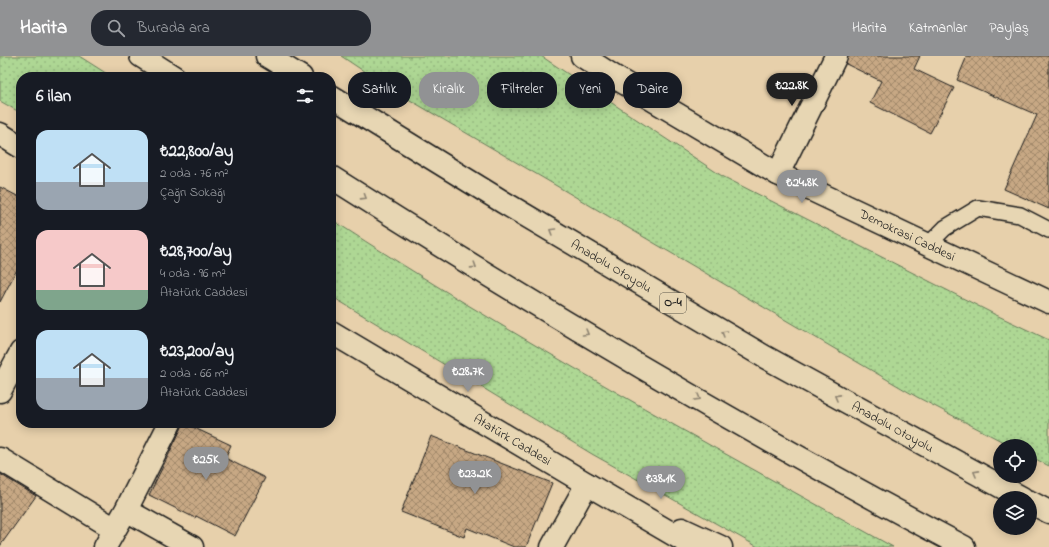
<!DOCTYPE html>
<html lang="tr">
<meta charset="utf-8">
<style>
:root{--surface:#171b24;--page:#242831;--text:#f1f3f6;--muted:#9ea1a6;--accent:#919294}
body{margin:0;font-family:"Indie Flower",sans-serif;background:var(--page);color:var(--text);height:100vh;display:flex;flex-direction:column;font-size:15px;white-space:nowrap}
*{box-sizing:border-box;margin:0}
p{font-size:13px;color:var(--muted)}
.icon{flex:none;width:22px;height:22px;fill:none;stroke:currentColor;stroke-width:2;stroke-linecap:round;stroke-linejoin:round}
.map{position:relative;flex:1;overflow:hidden}
.details{position:absolute;left:16px;top:16px;width:320px;height:356px;display:flex;flex-direction:column;background:var(--surface);border-radius:16px;box-shadow:0 2px 10px #0003}
.details>*{flex:none}
.guide{position:absolute;left:348px;top:16px;width:380px;height:36px;display:flex;gap:8px}
.buttons{position:absolute;left:993px;top:383px;display:grid;gap:8px}
.buttons a{display:grid;place-items:center;width:44px;height:44px;border-radius:50%;background:var(--surface);box-shadow:0 2px 10px #0003;font-size:20px}
.price{position:absolute;translate:-50% -34px;padding:0 9px;border-radius:14px;background:var(--accent);color:#fff;font-size:13px;line-height:26px;filter:drop-shadow(0 1px 2px #0008)}
.price::after{content:'';position:absolute;left:50%;top:24px;width:12px;height:9px;margin-left:-6px;background:inherit;clip-path:polygon(0 0,100% 0,50% 100%)}
.price.selected{background:#222;color:#fff}
ul{padding:0;list-style:none}
li{display:flex;align-items:center;gap:12px;height:100px;padding:0 20px}
li span{display:grid;place-items:center;flex:none;width:112px;height:80px;border-radius:12px;color:#555}
li>.icon{margin-inline-start:auto}
span .icon{width:48px;height:48px;fill:#fffc;stroke-width:1}
li b{font-size:17px}
h2{display:flex;justify-content:space-between;align-items:center;height:48px;padding:0 20px;font-size:17px}
.tag{padding:0 14px;border-radius:16px;background:var(--surface);box-shadow:0 2px 10px #0003;font-size:14px;line-height:36px}
.tag.selected{background:var(--accent);color:#fff}
header{display:flex;align-items:center;gap:24px;box-sizing:border-box;height:56px;padding:0 20px;background:var(--accent);color:#fff}
header strong{font-size:19px}
nav{display:flex;gap:22px;margin-inline-start:auto;font-size:14px}
.search{width:280px;height:36px;background:var(--page);display:flex;align-items:center;gap:10px;box-sizing:border-box;padding:0 14px;border-radius:16px;color:var(--muted);font-size:15px}
.map>svg:first-child{display:block}
.grass{fill:url(#grass-dots);stroke:#657a58}
.building{fill:url(#building-cross-hatch);stroke:#1c1c1c}
.lines{fill:none;stroke-linecap:round;stroke-linejoin:round}
.lane-casing{stroke:#1c1c1c;stroke-width:18}
.street-casing{stroke:#1c1c1c;stroke-width:25}
.secondary-casing{stroke:#1c1c1c;stroke-width:25}
.highway-casing{stroke:#1c1c1c;stroke-width:25}
.lane{stroke:#e7d6b3;stroke-width:15}
.street{stroke:#e7d6b3;stroke-width:22}
.secondary{stroke:#e7d6b3;stroke-width:22}
.highway{stroke:#e7d6b3;stroke-width:22}
.oneway{stroke:#8c826f}
.labels{text-anchor:middle;dominant-baseline:central;stroke-width:3.5;stroke-linejoin:round;paint-order:stroke}
.shield{fill:#e7d6b3;stroke:#595449;stroke-width:1}
.shield-label{font-size:12px;font-weight:bold;fill:#1c1c1c}
.street-label{font-size:13px;fill:#1c1c1c;stroke:#e7d6b3}
</style>
<header>
<strong>Harita</strong>
<div class="search"><svg class="icon" aria-label="search" viewBox="0 0 24 24"><circle cx="10" cy="10" r="6"/><path d="M15 15l6 6"/></svg>Burada ara</div>
<nav><a>Harita</a><a>Katmanlar</a><a>Paylaş</a></nav>
</header>
<div class="map">
<svg width="1049" height="491" viewBox="0 0 1049 491">
<defs>
<pattern id="grass-dots" width="8" height="8" patternUnits="userSpaceOnUse"><rect width="8" height="8" fill="#aed794"/><path d="M2 2h.1M6 6h.1" fill="none" stroke="#95b87f" stroke-width="1.8" stroke-linecap="round"/></pattern>
<pattern id="building-cross-hatch" width="8" height="8" patternUnits="userSpaceOnUse"><rect width="8" height="8" fill="#c7a884"/><path d="M0 0l8 8M0 8l8-8" fill="none" stroke="#a1886b"/></pattern>
</defs>
<rect width="100%" height="100%" fill="#e7d0ab"/>
<filter id="ink" filterUnits="userSpaceOnUse"><feTurbulence type="fractalNoise" baseFrequency=".025" numOctaves="2"/><feDisplacementMap in="SourceGraphic" scale="8" xChannelSelector="R" yChannelSelector="G"/><feConvolveMatrix kernelMatrix="1 2 1 2 8 2 1 2 1" color-interpolation-filters="sRGB"/></filter>
<g filter="url(#ink)">
<!-- grass -->
<path class="grass" d="M0,0H79L112,21H21V57L0,45Z
M341,0H541L722,120L994,258L1049,284V410L1030,400V390H1011L917,341L386,30Z
M331,163C513,282 704,386 893,491H758L592,398L331,240Z"/>
<!-- building -->
<path class="building" d="M848,0H920L914,13L954,32L930,77L870,47L881,25L846,8Z
M967,0H1049V153L1004,133L1037,59L957,24Z
M0,131L21,142V206L0,246Z
M184,367L231,389L225,402L265,422L235,480L196,460L195,462L149,439Z
M431,380L552,427L526,491H514L467,472L464,481L401,456Z
M0,418L36,440L0,490Z"/>
<g class="lines">
<defs>
<path id="lane" d="M928,189L945,172L978,152L1020,159L1049,174"/>
<path id="street" d="M778,118L836,0
M0,335L21,296
M0,403L115,473
M126,454L192,491
M105,491L126,454L170,367
M552,491L587,428"/>
<g id="secondary">
<path id="s1" d="M582,0L621,25L778,118L1049,246"/>
<path d="M0,78L21,91"/>
<path id="s2" d="M331,276L587,428L695,491"/>
<path d="M682,473L721,491"/>
</g>
<g id="highway">
<path d="M141,0L174,21"/>
<path d="M267,0L301,21"/>
<path id="s3" d="M331,40L503,146L765,301L1022,442"/>
<path d="M331,121C537,252 748,377 964,491"/>
<path d="M1030,446L1049,456"/>
</g>
</defs>
<!-- lane casing -->
<use href="#lane" class="lane-casing"/>
<!-- street casing -->
<use href="#street" class="street-casing"/>
<!-- secondary casing -->
<use href="#secondary" class="secondary-casing"/>
<!-- highway casing -->
<use href="#highway" class="highway-casing"/>
<!-- lane -->
<use href="#lane" class="lane"/>
<!-- street -->
<use href="#street" class="street"/>
<!-- secondary -->
<use href="#secondary" class="secondary"/>
<!-- highway -->
<use href="#highway" class="highway"/>
</g>
<!-- one-way arrows -->
<defs><path id="oneway-chevron" d="M-2-3.5L2.5 0L-2 3.5" fill="none" stroke-width="1.6" stroke-linecap="round" stroke-linejoin="round"/></defs>
<g class="oneway">
<use href="#oneway-chevron" transform="translate(364 141) rotate(32)"/>
<use href="#oneway-chevron" transform="translate(552 175) rotate(-149)"/>
<use href="#oneway-chevron" transform="translate(474 210) rotate(32)"/>
<use href="#oneway-chevron" transform="translate(586 277) rotate(30)"/>
<use href="#oneway-chevron" transform="translate(724 277) rotate(-149)"/>
<use href="#oneway-chevron" transform="translate(837 341) rotate(-151)"/>
<use href="#oneway-chevron" transform="translate(698 342) rotate(30)"/>
<use href="#oneway-chevron" transform="translate(976 417) rotate(-151)"/>
</g>
</g>
<g class="labels">
<!-- shield labels -->
<rect class="shield" x="660" y="237" width="26" height="20" rx="3"/>
<g class="shield-label">
<text x="673" y="247">O-4</text>
</g>
<!-- street labels -->
<g class="street-label">
<text stroke="none"><textPath href="#s1" startOffset="372">Demokrasi Caddesi</textPath></text>
<text stroke="none"><textPath href="#s3" startOffset="328">Anadolu Otoyolu</textPath></text>
<text stroke="none"><textPath href="#s3" startOffset="652">Anadolu Otoyolu</textPath></text>
<text stroke="none"><textPath href="#s2" startOffset="211">Atatürk Caddesi</textPath></text>
</g>
</g>
</svg>
<div class="buttons">
<a><svg class="icon" aria-label="locate" viewBox="0 0 24 24"><circle cx="12" cy="12" r="6"/><path d="M12 2v4M12 18v4M2 12h4M18 12h4"/></svg></a>
<a><svg class="icon" aria-label="layers" viewBox="0 0 24 24"><path d="M12 4l9 5-9 5-9-5zM3 14l9 5 9-5"/></svg></a>
</div>
<b class="price selected" style="left:792px;top:51px">₺22.8K</b>
<b class="price" style="left:802px;top:148px">₺24.8K</b>
<b class="price" style="left:468px;top:337px">₺28.7K</b>
<b class="price" style="left:206px;top:425px">₺25K</b>
<b class="price" style="left:475px;top:439px">₺23.2K</b>
<b class="price" style="left:661px;top:444px">₺38.1K</b>
<div class="guide">
<a class="tag">Satılık</a>
<a class="tag selected">Kiralık</a>
<a class="tag">Filtreler</a>
<a class="tag">Yeni</a>
<a class="tag">Daire</a>
</div>
<section class="details">
<h2>6 ilan<svg class="icon" aria-label="filters" viewBox="0 0 24 24"><path d="M4 7h16M4 17h16"/><circle cx="9" cy="7" r="2"/><circle cx="15" cy="17" r="2"/></svg></h2>
<ul>
<li><span style="background:linear-gradient(#bfe0f5 65%,#9aa5b1 0)"><svg class="icon" aria-label="home" viewBox="0 0 24 24"><path d="M3 11l9-7 9 7M6 9v11h12V9"/></svg></span><div><b>₺22,800/ay</b><p>2 oda · 76 m²</p><p>Çağrı Sokağı</p></div></li>
<li><span style="background:linear-gradient(#f6c9c9 75%,#7fa58c 0)"><svg class="icon" aria-label="home" viewBox="0 0 24 24"><path d="M3 11l9-7 9 7M6 9v11h12V9"/></svg></span><div><b>₺28,700/ay</b><p>4 oda · 96 m²</p><p>Atatürk Caddesi</p></div></li>
<li><span style="background:linear-gradient(#bfe0f5 60%,#9aa5b1 0)"><svg class="icon" aria-label="home" viewBox="0 0 24 24"><path d="M3 11l9-7 9 7M6 9v11h12V9"/></svg></span><div><b>₺23,200/ay</b><p>2 oda · 66 m²</p><p>Atatürk Caddesi</p></div></li>
</ul>
</section>
</div>
